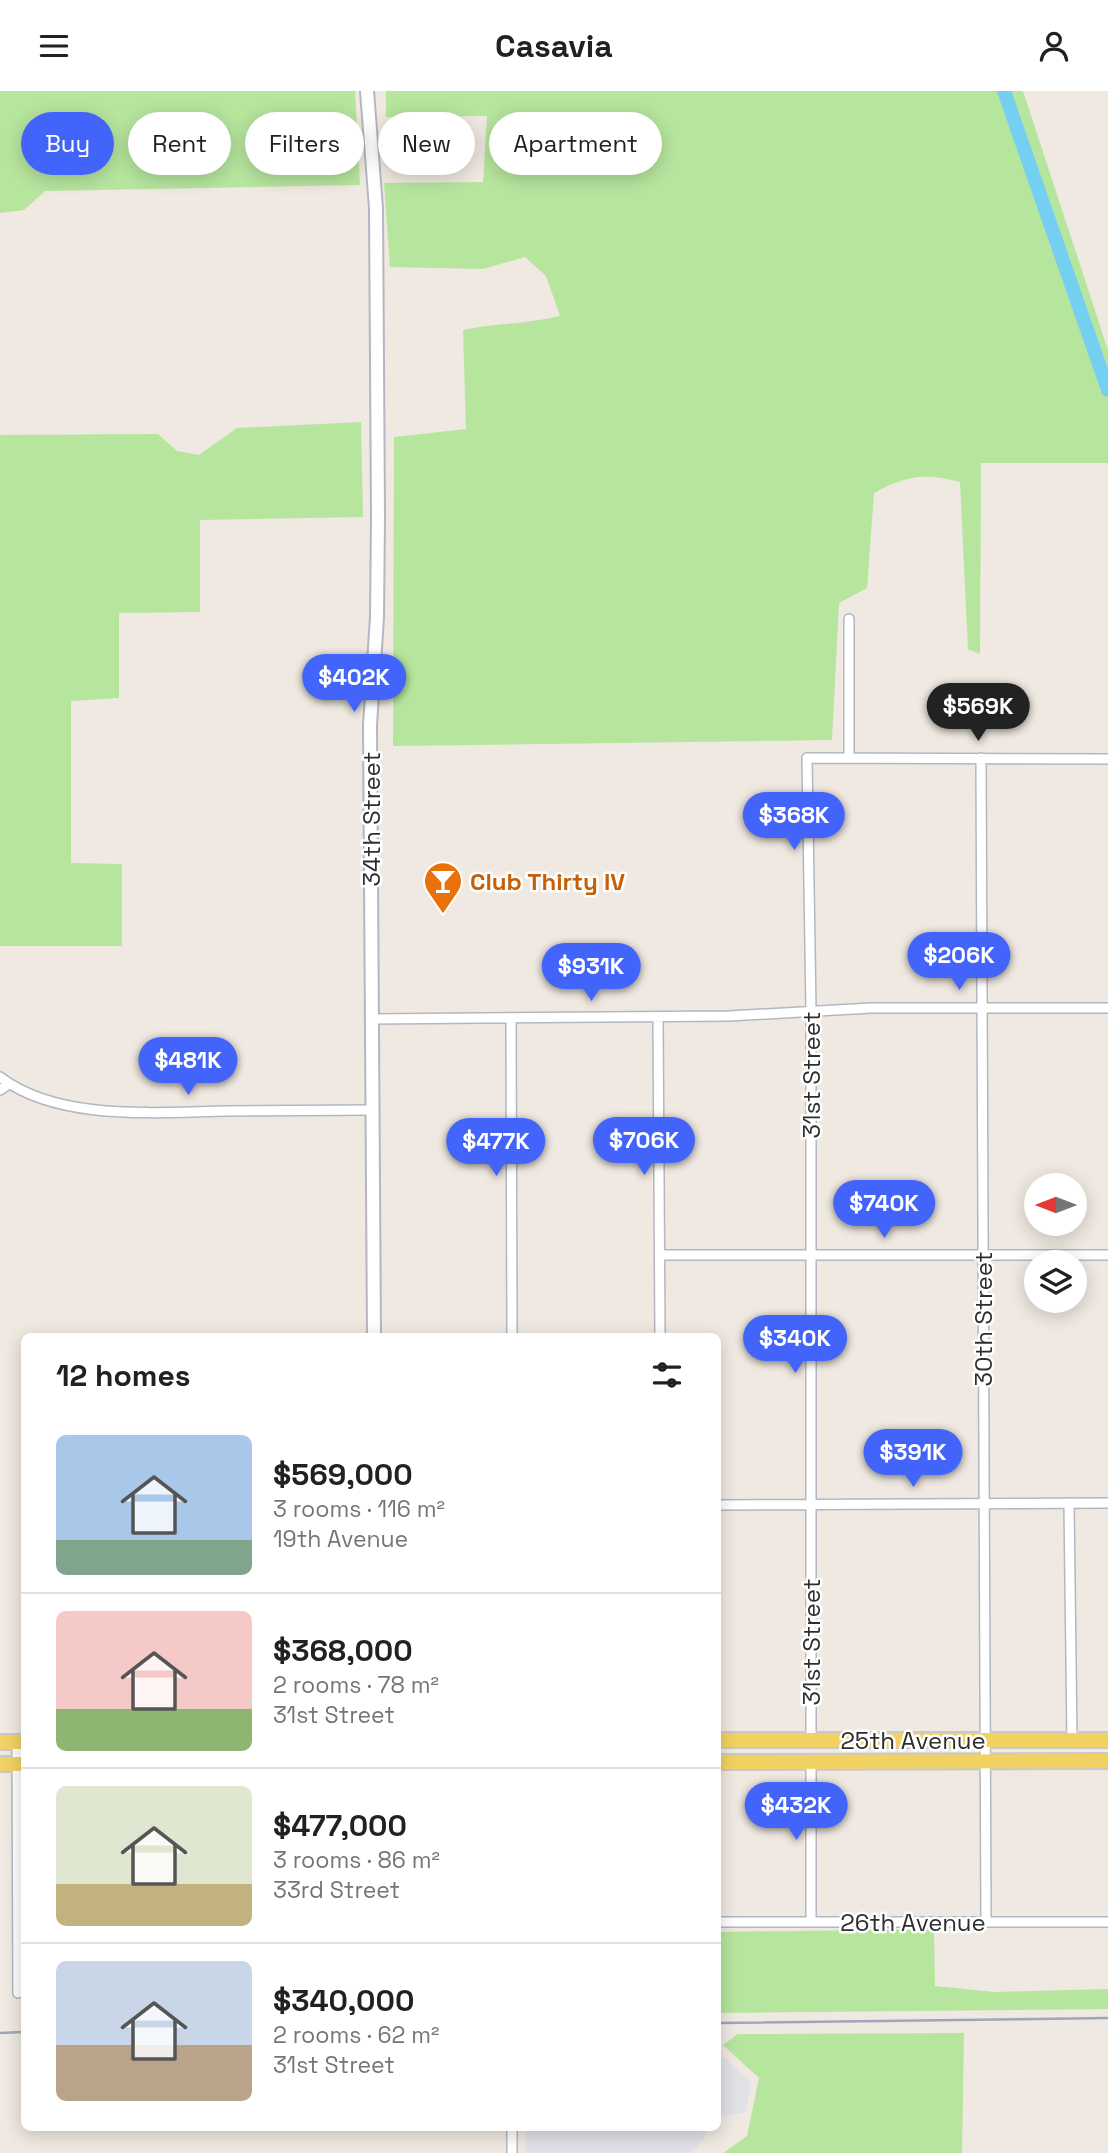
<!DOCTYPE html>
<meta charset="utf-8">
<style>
:root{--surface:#fff;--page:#f6f6f6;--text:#202124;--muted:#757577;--line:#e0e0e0;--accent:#4264fb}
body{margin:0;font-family:"Space Grotesk",sans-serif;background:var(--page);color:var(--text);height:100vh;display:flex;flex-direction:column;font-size:26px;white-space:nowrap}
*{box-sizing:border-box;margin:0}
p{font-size:23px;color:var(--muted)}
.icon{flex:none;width:38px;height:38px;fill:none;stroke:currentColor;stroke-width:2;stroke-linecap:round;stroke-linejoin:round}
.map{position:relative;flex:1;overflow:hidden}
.details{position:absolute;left:21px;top:1242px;width:700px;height:798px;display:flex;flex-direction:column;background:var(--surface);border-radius:10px;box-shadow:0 4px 18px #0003}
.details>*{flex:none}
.hud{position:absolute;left:21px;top:21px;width:700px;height:63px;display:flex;gap:14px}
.needle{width:46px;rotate:270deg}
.controls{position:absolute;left:1024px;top:1082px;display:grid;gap:14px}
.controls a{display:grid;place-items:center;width:63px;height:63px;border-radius:50%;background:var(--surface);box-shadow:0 4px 18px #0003;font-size:35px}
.price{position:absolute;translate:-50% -60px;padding:0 16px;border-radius:24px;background:var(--accent);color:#fff;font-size:23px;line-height:46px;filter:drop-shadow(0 2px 4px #0008)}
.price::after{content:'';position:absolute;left:50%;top:42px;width:21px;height:16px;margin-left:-10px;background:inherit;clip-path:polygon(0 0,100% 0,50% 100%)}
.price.selected{background:#222;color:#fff}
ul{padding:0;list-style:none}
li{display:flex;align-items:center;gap:21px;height:175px;padding:0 35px}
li+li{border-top:2px solid var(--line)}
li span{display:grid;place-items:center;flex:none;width:196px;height:140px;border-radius:10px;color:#555}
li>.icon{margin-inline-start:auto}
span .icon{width:84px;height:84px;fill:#fffc;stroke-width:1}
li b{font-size:30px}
h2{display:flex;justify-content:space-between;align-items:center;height:84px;padding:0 35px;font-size:30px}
.pill{padding:0 24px;border-radius:32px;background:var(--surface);box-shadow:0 4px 18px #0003;font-size:24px;line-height:63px}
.pill.selected{background:var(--accent);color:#fff}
header{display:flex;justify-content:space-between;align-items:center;height:91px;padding:0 35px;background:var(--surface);font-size:32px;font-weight:600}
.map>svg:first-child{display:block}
.industrial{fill:#e3e1e8}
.green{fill:#b6e59e}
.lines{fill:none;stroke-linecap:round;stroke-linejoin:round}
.river{stroke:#75cff0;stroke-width:14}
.street-casing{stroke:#b4b7c1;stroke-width:12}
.secondary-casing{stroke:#b4b7c1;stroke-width:16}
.primary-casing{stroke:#c9c9c9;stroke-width:18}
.street{stroke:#fff;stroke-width:9}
.secondary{stroke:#fff;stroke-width:12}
.primary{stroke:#f2d163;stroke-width:14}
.rail{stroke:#a3a6b8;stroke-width:2.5}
.labels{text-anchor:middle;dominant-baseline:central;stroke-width:5;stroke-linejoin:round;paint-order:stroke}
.street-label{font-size:24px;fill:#2e2e2e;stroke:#fff}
.food-label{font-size:24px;font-weight:bold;fill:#c56008;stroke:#fff;text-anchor:start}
</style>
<header><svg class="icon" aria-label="menu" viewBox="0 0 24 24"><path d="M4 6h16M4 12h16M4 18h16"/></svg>Casavia<svg class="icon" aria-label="person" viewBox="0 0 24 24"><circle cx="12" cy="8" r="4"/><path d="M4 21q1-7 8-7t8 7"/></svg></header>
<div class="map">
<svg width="1108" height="2062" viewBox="0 0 1108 2062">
<rect width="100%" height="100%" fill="#efe9e1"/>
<!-- industrial -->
<path class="industrial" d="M718,1966H724L751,1991L746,2021L718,2026Z
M525,2037H708L704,2047L692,2062H525Z"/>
<!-- green -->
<path class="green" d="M0,0H355L360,94L45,100L24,119L0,122Z
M386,0H1023L1108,259V372H981L980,563L968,558L960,391C924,382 907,384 874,402L867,497L839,512L832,649L393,655L394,346L466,338L463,239C495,232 528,233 560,225L546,185L525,166L483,178L390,176L384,92L483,91L487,25L386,26Z
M361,331L363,426L200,429V521L119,522V607L71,610V772L122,773V855H0V344L158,343L177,360L199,364L237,337Z
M934,1838L935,1895L994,1901L1108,1898V1918L718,1922V1841Z
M964,1942L962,2062H723L747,2045L759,1987L723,1954L738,1943Z"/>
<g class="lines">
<!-- river -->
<path class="river" d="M1004,0L1108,299"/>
<defs>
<path id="street" d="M849,528V667
M981,667L986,1831
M658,926L660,1246
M372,928L729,925L871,917H1108
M511,928L512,1246
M0,986C59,1031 158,1021 228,1020C276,1020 324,1019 372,1019
M0,999L9,993
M660,1164H1108
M1069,1412L1072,1649
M718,1414L1108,1412
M811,1649V920L807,667L1108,668
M17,1651L18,1902
M811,1670V1831
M718,1831H1108
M512,2037V2062"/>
<path id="secondary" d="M367,0L376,117L378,426L377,526L370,634L374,1246"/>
<path id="primary" d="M718,1649H1108
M0,1651H24
M718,1671L1108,1670
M0,1673H24"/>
</defs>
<!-- street casing -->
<use href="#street" class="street-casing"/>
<!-- secondary casing -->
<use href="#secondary" class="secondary-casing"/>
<!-- primary casing -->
<use href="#primary" class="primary-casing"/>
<!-- street -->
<use href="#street" class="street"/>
<!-- secondary -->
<use href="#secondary" class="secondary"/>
<!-- primary -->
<use href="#primary" class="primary"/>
<!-- rail -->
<path class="rail" d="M718,1932L1108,1927
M0,1942L24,1941"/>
</g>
<!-- icons -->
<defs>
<symbol id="bar-pin" viewBox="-11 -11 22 30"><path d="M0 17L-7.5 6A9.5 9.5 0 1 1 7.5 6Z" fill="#e8710a" stroke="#fff"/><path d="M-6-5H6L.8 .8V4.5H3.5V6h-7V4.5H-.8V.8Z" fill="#fff"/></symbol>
</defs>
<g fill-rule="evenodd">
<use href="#bar-pin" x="421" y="768" width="44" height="60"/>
</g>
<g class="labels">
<!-- street labels -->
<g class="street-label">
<text transform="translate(371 728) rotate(-90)">34th Street</text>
<text transform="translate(811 984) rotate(-90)">31st Street</text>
<text transform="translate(983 1228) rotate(-90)">30th Street</text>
<text transform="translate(811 1551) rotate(-90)">31st Street</text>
<text x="913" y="1649">25th Avenue</text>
<text x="913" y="1831">26th Avenue</text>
</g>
<!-- food labels -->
<g class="food-label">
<text x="470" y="790">Club Thirty IV</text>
</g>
</g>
</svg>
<div class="controls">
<a><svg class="needle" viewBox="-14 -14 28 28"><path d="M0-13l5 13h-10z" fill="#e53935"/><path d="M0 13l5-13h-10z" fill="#757577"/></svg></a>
<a><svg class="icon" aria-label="layers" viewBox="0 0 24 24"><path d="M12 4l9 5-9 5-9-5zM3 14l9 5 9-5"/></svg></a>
</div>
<b class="price" style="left:354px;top:623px">$402K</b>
<b class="price selected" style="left:978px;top:652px">$569K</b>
<b class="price" style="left:794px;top:761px">$368K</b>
<b class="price" style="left:959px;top:901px">$206K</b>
<b class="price" style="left:591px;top:912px">$931K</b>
<b class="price" style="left:188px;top:1006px">$481K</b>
<b class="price" style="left:644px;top:1086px">$706K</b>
<b class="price" style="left:496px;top:1087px">$477K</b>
<b class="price" style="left:884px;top:1149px">$740K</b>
<b class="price" style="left:795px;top:1284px">$340K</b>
<b class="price" style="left:913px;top:1398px">$391K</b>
<b class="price" style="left:796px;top:1751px">$432K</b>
<div class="hud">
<a class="pill selected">Buy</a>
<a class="pill">Rent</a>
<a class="pill">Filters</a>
<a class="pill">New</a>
<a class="pill">Apartment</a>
</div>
<section class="details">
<h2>12 homes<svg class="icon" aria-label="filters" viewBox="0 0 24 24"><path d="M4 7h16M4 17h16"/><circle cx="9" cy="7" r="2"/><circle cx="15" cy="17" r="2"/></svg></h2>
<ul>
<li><span style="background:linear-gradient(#a9c7e8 75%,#7fa58c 0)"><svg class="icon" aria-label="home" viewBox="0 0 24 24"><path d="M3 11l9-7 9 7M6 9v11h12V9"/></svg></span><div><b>$569,000</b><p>3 rooms · 116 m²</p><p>19th Avenue</p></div></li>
<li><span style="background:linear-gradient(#f6c9c9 70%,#8fb573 0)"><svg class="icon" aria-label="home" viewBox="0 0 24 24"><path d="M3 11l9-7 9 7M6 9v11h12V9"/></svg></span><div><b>$368,000</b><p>2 rooms · 78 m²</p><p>31st Street</p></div></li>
<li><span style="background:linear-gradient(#dfe7d0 70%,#c2b280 0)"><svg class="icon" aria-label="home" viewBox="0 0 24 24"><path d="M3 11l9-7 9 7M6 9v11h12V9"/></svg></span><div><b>$477,000</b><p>3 rooms · 86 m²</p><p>33rd Street</p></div></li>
<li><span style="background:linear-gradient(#c9d6e8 60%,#b9a48a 0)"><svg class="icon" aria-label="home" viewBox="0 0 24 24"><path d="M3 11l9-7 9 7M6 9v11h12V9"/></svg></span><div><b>$340,000</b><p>2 rooms · 62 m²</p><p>31st Street</p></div></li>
</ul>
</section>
</div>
